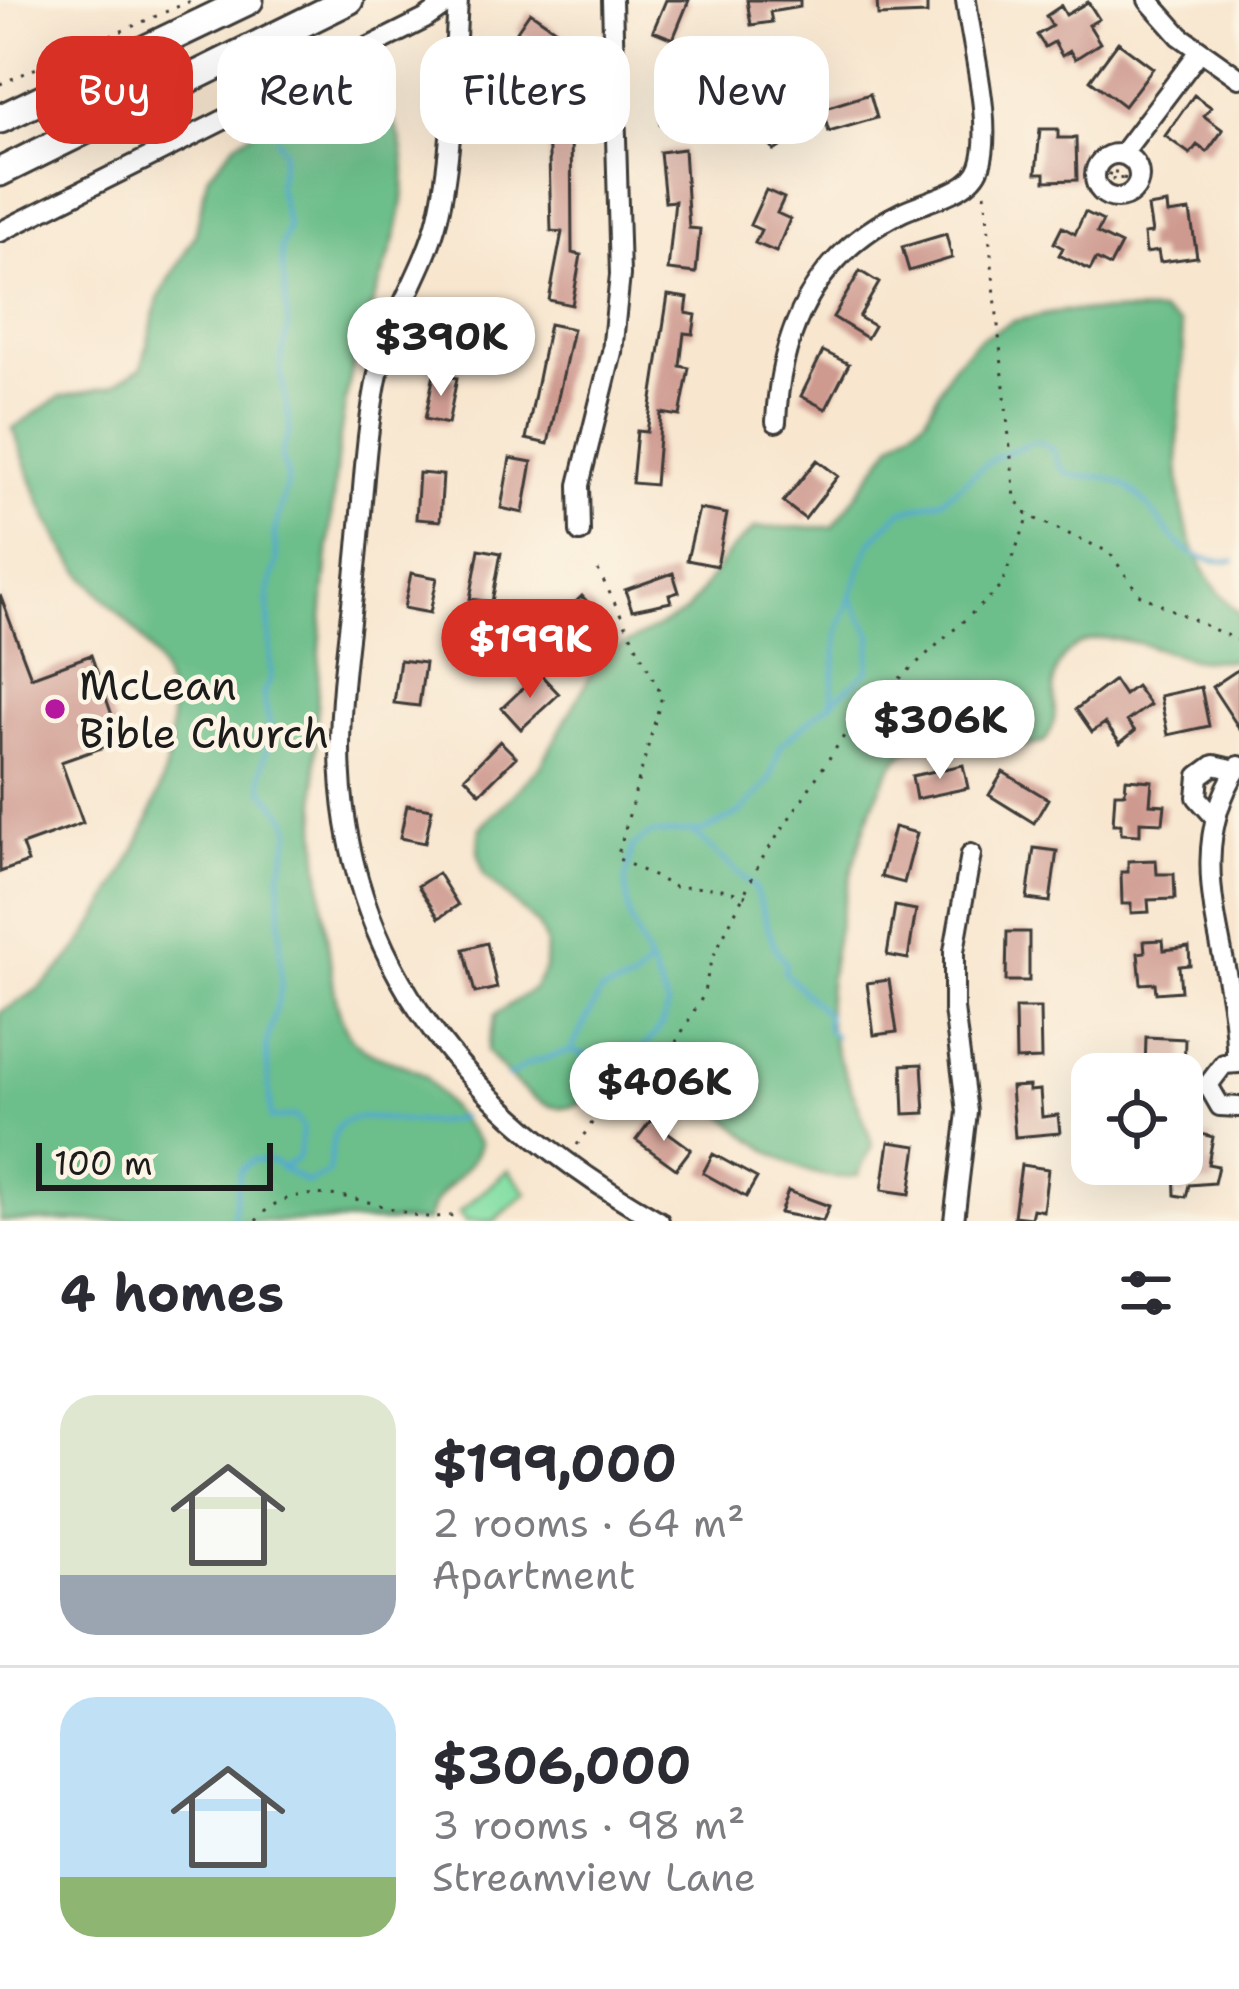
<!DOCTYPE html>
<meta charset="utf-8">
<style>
:root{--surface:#fff;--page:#f7f7f7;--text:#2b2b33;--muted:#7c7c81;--line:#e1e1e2;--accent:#d93025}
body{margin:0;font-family:"Shantell Sans",sans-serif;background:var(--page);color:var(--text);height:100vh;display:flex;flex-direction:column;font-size:45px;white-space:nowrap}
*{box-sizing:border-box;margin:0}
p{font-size:39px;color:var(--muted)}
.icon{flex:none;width:66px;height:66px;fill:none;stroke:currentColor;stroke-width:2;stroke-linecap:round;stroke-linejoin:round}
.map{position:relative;height:1221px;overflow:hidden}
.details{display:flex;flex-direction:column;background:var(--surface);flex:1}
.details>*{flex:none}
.banner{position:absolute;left:36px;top:36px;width:1167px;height:108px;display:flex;gap:24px}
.controls{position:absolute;left:1071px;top:1053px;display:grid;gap:24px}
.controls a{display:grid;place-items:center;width:132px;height:132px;border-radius:24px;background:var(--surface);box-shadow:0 12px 48px #0002;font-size:60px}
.scale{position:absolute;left:36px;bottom:30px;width:237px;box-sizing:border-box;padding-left:12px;border:6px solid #1c1c1c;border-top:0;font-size:33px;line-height:42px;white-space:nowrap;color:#1c1c1c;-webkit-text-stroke:9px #fcf5e5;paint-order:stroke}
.price{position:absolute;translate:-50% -102px;padding:0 27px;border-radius:42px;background:#fff;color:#222;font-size:39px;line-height:78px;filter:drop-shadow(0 3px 6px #0008)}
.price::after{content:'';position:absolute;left:50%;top:72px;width:36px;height:27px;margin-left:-18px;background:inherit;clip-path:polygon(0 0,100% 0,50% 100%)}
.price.on{background:var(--accent);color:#fff}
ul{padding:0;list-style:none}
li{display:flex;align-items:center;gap:36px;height:300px;padding:0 60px}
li+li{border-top:3px solid var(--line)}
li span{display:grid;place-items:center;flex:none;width:336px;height:240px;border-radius:36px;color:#555}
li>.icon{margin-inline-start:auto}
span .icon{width:144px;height:144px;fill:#fffc;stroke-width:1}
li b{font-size:51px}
h2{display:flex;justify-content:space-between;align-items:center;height:144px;padding:0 60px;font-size:51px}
.tag{padding:0 42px;border-radius:36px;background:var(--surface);box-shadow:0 12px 48px #0002;font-size:42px;line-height:108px}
.tag.on{background:var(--accent);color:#fff}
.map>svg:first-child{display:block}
.green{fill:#85dfa5;stroke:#507e60;stroke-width:3}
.forest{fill:#6cbe8a;stroke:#446d53;stroke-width:3}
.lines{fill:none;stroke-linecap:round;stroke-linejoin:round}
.stream{stroke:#53aad0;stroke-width:4.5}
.building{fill:#ce998f}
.minor-casing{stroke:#3d3a37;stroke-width:24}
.highway-casing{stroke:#3d3a37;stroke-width:33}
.path{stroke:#3d3a37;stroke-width:3;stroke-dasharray:3 9;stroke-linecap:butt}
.minor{stroke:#fff;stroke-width:18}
.highway{stroke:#fff;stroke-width:27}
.poi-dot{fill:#b5179e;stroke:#fcf5e5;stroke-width:4.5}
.labels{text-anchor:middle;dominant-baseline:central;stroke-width:9;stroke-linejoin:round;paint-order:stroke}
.poi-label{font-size:42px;fill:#1c1c1c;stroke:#fcf5e5;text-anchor:start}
</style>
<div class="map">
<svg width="1239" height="1221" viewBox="0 0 1239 1221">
<rect width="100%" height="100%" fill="#fcf5e5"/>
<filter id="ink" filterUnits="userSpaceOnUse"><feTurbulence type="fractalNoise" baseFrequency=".00833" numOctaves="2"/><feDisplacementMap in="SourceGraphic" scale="24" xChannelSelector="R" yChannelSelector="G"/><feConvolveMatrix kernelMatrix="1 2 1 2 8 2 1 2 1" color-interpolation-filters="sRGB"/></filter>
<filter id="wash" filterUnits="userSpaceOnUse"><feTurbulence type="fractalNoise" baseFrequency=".004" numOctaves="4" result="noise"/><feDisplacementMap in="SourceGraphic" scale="48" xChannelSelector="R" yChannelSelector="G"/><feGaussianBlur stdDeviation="2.7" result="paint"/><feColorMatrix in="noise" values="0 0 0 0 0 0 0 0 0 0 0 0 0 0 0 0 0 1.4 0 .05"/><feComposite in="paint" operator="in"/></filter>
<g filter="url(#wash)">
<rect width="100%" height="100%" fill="#f8e6cf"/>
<!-- green -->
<path class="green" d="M508,1170L527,1193L494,1221H466L459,1212Z"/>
<!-- forest -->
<path class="forest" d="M355,78C383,98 401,124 404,160C410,229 373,290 356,354C339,418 334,488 328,553C315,686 309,811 328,944C332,971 334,1009 348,1033C366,1061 404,1059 426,1077L480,1144C471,1175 433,1190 428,1221H0V1012C61,983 89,937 120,879C155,814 196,723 152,653C130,619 96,594 73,562C44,521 30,475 13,428L60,397L112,386L142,367L158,299L195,235L208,175L237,142L334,81Z
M1064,311L1161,312L1180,324C1187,351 1182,370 1180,398C1175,477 1175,556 1239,613V660C1224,660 1207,662 1192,659C1151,649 1081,613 1057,669C1046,695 1065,711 1045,741C1003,759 954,734 909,750C869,765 823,972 828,1015C833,1061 861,1100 872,1145L858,1175C811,1188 753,1143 720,1112C705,1098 690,1077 669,1072C592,1051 585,1177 487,1051L495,1015L533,989L545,969L546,943L538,925L484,875L478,851L480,828L540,767L591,674L616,649L686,612L730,551L755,528L833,527L894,442L926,417L951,367L979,339L1014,321Z"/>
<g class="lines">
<!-- stream -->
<path class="stream" d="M277,139L284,150L278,186L288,227L281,249L288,328L280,365L290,429L281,456L288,478L274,535L277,561L268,593L271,678L263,694L270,726L262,772V788L288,819L291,832L280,874L281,990L266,1045L271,1119L295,1116L303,1128L298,1158L281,1169
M831,705L838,632L870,543L900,512L942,500L994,458L1036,441L1052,448C1068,495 1086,465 1120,483C1168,509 1164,565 1234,561
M694,833L754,887L775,948L786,963L784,972L828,1016L826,1027L834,1036
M572,1048L601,992L633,982L647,966
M508,1077L529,1063L571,1051L618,1064C642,1052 662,1033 668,1006L630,919L625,883L633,846L651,834L704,831L740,813L769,782L781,745L868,671L872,636L850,596
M232,1221L240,1171L252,1160L273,1162L307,1183L328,1173C332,1158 330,1138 339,1126C355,1105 423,1133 461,1117"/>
</g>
<g id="blocks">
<!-- building -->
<path class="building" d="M666,0H689L673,39L653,31Z
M747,0H800V7L770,12L772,22L751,25Z
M877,0H927V14L878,16Z
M1088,2L1099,19L1089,25L1100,43L1075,59L1070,51L1062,56L1054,42L1045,47L1037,35L1052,26L1046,16L1061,6L1066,15Z
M530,12L572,41L559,60L517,31Z
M1118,42L1153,68L1124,106L1090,80Z
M663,73L690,76L683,127L660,124Z
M870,94L877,118L829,132L822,109Z
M1194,95L1211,107L1204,116L1223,130L1207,152L1197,145L1190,154L1165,136Z
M779,109L796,137L774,151L757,124Z
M571,115L572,253L581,255L572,305L549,300L562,232L551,231L548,116Z
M1040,129H1058V138H1076L1077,180L1045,181V173H1036Z
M684,149L689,228L700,229L696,273L668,270L675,201L665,202L660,152Z
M766,190L784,198L777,213L790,219L776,252L755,243L761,230L750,225Z
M1167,204L1168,214L1190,211L1197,257L1160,262L1158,251L1146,253L1144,234L1152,233L1148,207Z
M1085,212L1103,221L1097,233L1121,245L1110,266L1096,259L1090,270L1059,255L1063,248L1054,243L1062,227L1075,234Z
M946,234L952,258L909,271L902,247Z
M860,271L879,283L859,317L874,326L867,338L833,317Z
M668,295L688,298L686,313L696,315L693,334L684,333L680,366L689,368L680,416L661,413L655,485L632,483L637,431L647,432Z
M549,324L573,329L548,444L526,439Z
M823,351L849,364L826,409L801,396Z
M434,374L457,378L448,424L425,419Z
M510,458L532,462L523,513L501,508Z
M817,460L838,476L805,519L783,502Z
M419,473L443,475L440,521L416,519Z
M699,509L727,514L717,566L687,560Z
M479,549L501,553L492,602L470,599Z
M411,573L437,578L430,613L404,608Z
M673,573L679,592L669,595L671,602L632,610L625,590Z
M0,595L31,677L91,655L121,741L61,762L83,823L22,845L28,862L0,872Z
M582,596L597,612L555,653L534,631L543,622L549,628Z
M400,660L425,663L419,706L394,703Z
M1239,669V728L1212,687Z
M539,673L559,694L521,729L502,708Z
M1114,680L1124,695L1136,686L1150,705L1127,721L1135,731L1120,743L1105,723L1092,732L1076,709Z
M1201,687L1209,726L1168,735L1160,696Z
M500,741L516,757L480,793L465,777Z
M963,765L968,788L916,799L912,776Z
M1003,772L1048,799L1034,823L989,795Z
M1126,779L1152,781L1150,804L1165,805L1163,823L1140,822V835L1121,834V824H1113L1115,793H1125Z
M407,805L432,809L425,843L400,838Z
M894,827L917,833L904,883L881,877Z
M1034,848L1057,851L1050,902L1027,899Z
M1156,860L1157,874H1174L1175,899L1148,900L1149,912L1131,913V904H1122L1121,872H1128V861Z
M438,873L458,905L439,918L418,886Z
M895,906L916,910L908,959L887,955Z
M1007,932H1029V981H1006Z
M1163,940L1164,950L1189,947L1190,965L1179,966L1181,991L1156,993L1155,983L1141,984L1138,953L1145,952L1144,941Z
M487,943L497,988L475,993L464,949Z
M889,980L897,1032L874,1035L867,983Z
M1015,1008H1040L1041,1059L1016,1060Z
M1146,1037L1185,1039L1184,1074L1145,1070Z
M922,1064L925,1113L904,1114L902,1065Z
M1029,1086V1091L1040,1090L1042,1117L1058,1115L1060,1133L1015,1137L1011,1087Z
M651,1120L691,1149L676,1169L636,1140Z
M1197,1133L1213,1137L1208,1164L1218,1166L1214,1183L1189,1185L1186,1197L1175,1195L1174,1164H1182V1144L1194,1146Z
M889,1142L917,1146L910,1194L882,1190Z
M713,1154L757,1178L746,1197L703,1173Z
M1021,1165L1048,1169L1043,1211L1033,1209L1031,1218L1014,1216Z
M788,1191L829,1206L823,1221L780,1213Z"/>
</g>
</g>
<g filter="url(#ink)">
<use href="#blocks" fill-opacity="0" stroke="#3d3a37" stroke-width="3"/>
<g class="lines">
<defs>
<path id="minor" d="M458,0C454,65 453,155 438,217C425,271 391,315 379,369C364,436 363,509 355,577C349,634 340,692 340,749C342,969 477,1119 659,1221
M1148,0L1180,36L1239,78
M1122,154L1200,51
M1095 176a22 22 0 1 1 44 0a22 22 0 1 1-44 0Z
M0,232L425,19L452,0
M776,422C780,330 816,254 902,212C926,200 971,193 980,166C994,128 971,41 966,0
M580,532L579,485L612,352L620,275L612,0
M1214,816L1197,797L1199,776L1214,765L1236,770
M1236,1062C1239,960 1175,863 1239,766
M1239,1063L1224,1064L1208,1085L1220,1106L1239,1107
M954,1221L967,1112L954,1009V951L971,854"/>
<path id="highway" d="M0,119L249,0
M0,172L349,0"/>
</defs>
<!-- minor casing -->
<use href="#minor" class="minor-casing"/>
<!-- highway casing -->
<use href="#highway" class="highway-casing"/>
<!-- path -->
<path class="path" d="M0,84L193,0
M1097,169L1112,175
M1114,172H1121V181L1113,180Z
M1123,178L1138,182
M985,193L1015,498L1029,516L1109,552L1140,595L1239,641
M598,570L662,696L617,858L675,887L718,888L746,896
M577,1145L600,1111L647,1076L676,1042L703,996L711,961L760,862L856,718L1000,588L1029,516
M256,1221C292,1173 367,1202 414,1215C428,1219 447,1216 461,1215"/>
<!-- minor -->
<use href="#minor" class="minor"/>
<!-- highway -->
<use href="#highway" class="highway"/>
</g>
</g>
<!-- markers -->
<circle class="poi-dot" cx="55" cy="709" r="12"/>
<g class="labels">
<!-- poi labels -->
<g class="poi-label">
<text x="79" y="685">McLean<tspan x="79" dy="48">Bible Church</tspan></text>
</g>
</g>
</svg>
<div class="controls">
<a><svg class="icon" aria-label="locate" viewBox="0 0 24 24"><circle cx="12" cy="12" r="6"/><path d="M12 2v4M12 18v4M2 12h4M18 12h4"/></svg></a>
</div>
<div class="scale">100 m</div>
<b class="price" style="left:441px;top:399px">$390K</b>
<b class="price on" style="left:530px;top:701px">$199K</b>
<b class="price" style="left:940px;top:782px">$306K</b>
<b class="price" style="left:664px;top:1144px">$406K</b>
<div class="banner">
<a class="tag on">Buy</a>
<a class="tag">Rent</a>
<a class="tag">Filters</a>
<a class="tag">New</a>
</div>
</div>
<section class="details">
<h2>4 homes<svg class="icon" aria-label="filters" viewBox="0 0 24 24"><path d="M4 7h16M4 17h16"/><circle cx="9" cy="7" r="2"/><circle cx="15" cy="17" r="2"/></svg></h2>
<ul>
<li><span style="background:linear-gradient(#dfe7d0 75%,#9aa5b1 0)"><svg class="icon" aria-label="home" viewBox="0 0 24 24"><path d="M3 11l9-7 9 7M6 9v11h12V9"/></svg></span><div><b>$199,000</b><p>2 rooms · 64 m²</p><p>Apartment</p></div></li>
<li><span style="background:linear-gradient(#bfe0f5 75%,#8fb573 0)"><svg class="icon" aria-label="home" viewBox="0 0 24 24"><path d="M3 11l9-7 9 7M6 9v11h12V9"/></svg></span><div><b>$306,000</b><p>3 rooms · 98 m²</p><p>Streamview Lane</p></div></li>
</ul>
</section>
